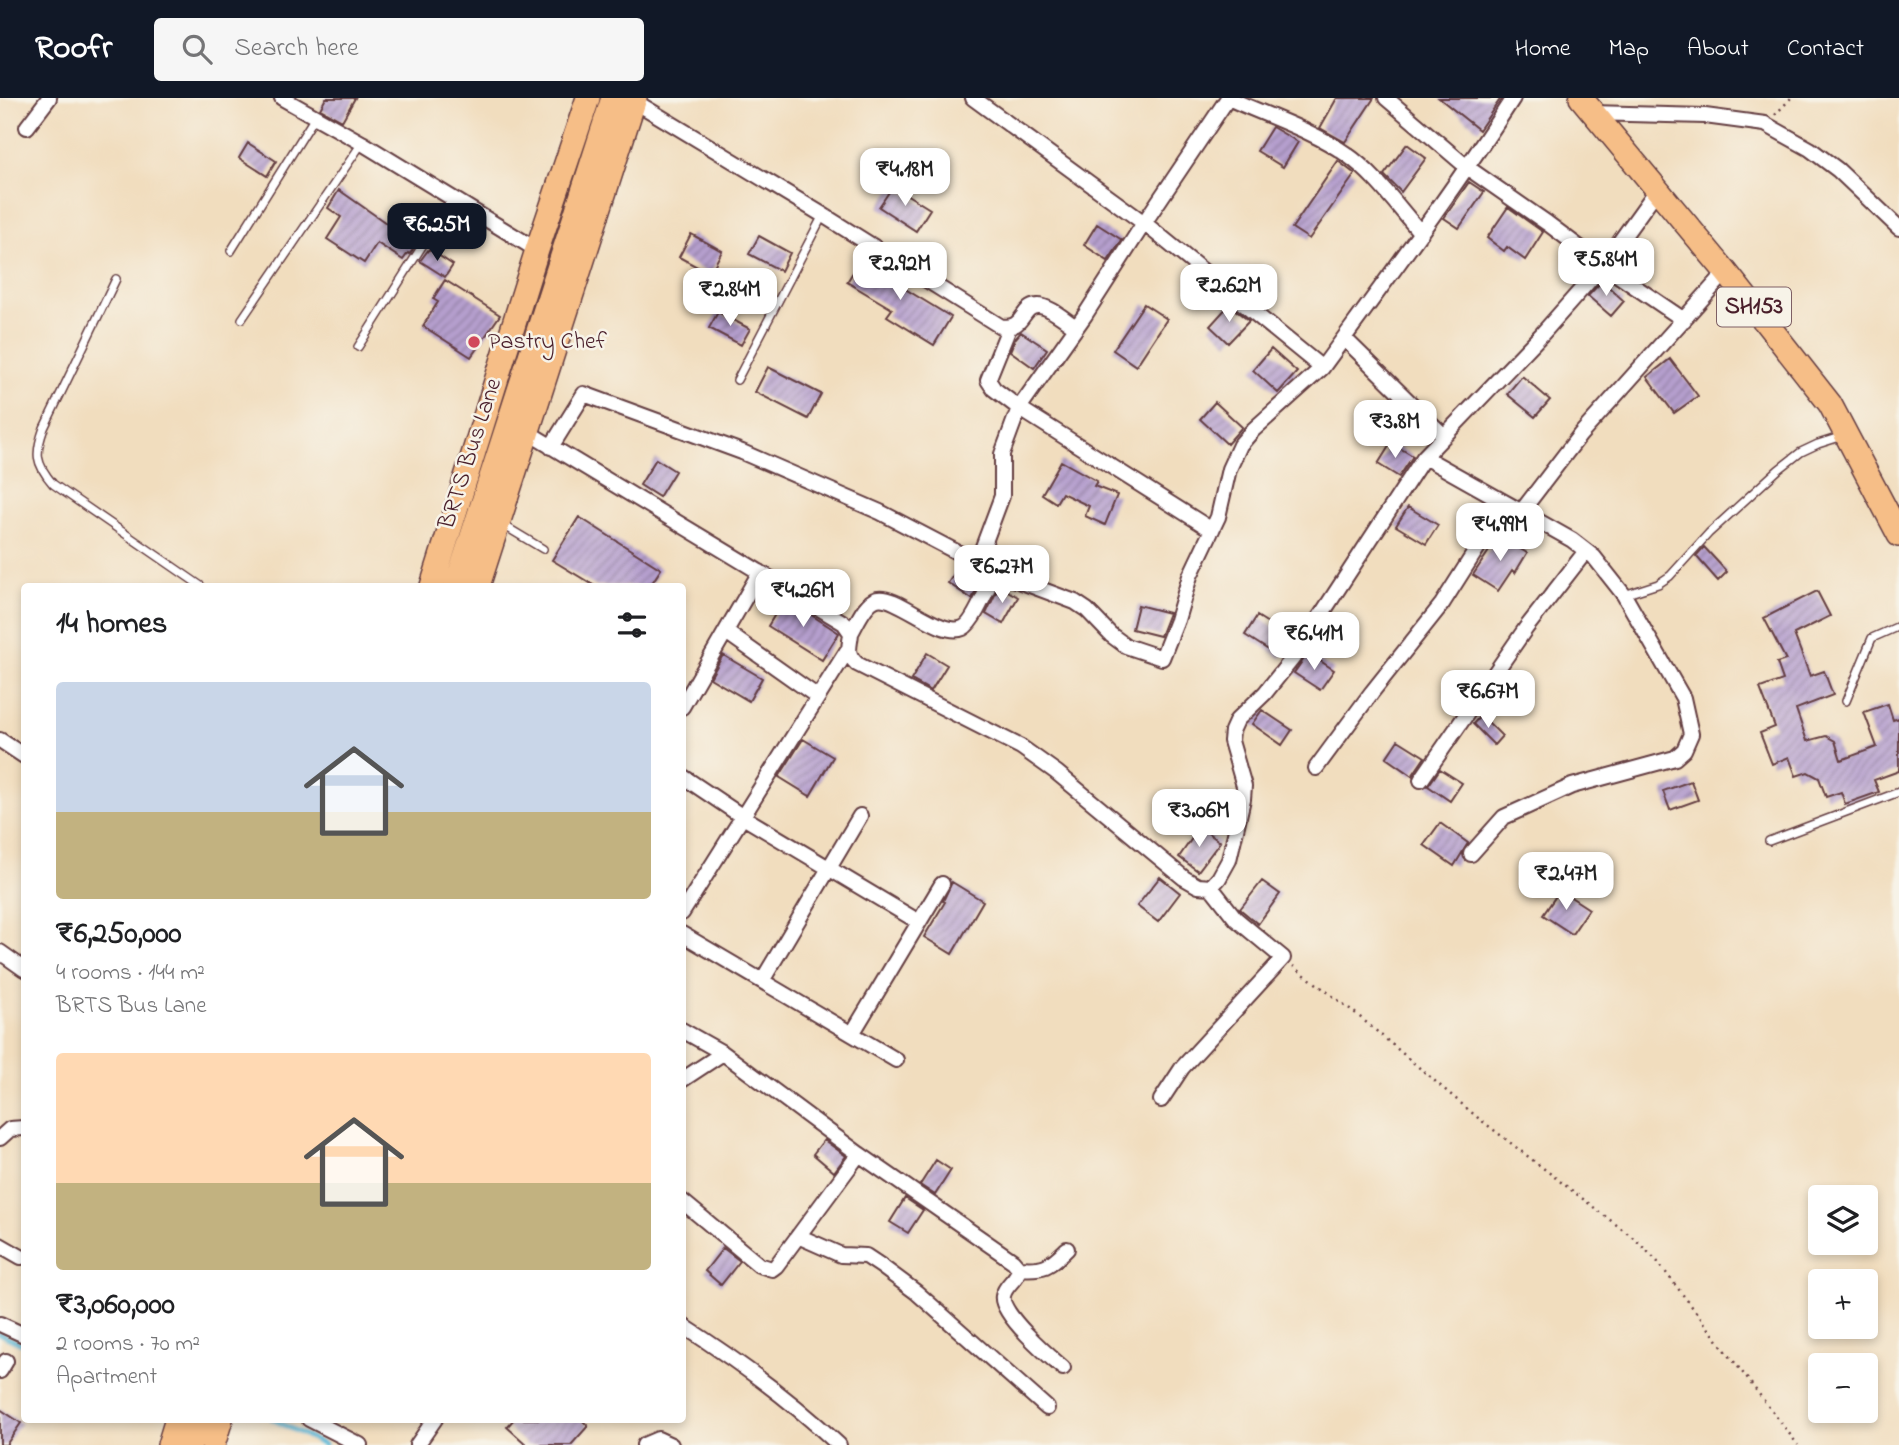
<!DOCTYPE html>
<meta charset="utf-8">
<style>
:root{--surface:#fff;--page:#f6f6f6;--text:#202124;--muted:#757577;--accent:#111827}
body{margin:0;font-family:"Indie Flower",sans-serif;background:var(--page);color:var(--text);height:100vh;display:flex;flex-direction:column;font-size:26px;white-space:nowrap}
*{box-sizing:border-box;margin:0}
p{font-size:23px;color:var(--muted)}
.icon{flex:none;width:38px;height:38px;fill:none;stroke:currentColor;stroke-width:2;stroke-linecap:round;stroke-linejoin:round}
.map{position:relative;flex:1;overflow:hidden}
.panel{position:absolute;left:21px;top:485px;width:665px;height:840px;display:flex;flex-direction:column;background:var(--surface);border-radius:7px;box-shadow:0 4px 10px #0003}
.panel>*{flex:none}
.fabs{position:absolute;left:1808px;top:1087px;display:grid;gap:14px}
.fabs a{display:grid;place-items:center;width:70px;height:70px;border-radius:7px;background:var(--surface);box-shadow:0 4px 10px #0003;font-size:35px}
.price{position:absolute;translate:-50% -60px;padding:0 16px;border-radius:14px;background:#fff;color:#222;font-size:23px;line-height:46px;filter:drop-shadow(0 2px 4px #0008)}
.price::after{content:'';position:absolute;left:50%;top:42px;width:21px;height:16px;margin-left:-10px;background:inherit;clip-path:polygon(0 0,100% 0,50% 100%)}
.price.on{background:var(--accent);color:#fff}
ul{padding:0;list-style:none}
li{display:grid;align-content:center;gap:14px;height:371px;padding:0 35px}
li span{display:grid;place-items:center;height:217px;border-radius:7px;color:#555}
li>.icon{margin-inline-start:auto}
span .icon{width:126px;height:126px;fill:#fffc;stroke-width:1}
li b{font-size:30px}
h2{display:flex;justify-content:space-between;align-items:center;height:84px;padding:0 35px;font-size:30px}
header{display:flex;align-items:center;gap:42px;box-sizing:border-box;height:98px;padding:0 35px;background:var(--accent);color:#fff}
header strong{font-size:33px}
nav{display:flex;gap:38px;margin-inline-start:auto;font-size:24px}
.search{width:490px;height:63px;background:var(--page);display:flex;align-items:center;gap:18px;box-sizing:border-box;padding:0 24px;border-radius:7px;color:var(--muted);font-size:26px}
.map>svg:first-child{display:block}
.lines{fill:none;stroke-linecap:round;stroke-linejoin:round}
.stream{stroke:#57b5d6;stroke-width:5}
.building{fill:url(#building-hatch)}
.lane-casing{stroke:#633c41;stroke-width:10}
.street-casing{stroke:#633c41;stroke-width:18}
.primary-casing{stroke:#633c41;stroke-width:26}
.path{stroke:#633c41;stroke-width:2.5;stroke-dasharray:2 5;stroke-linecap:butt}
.lane{stroke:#fff;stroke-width:7}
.street{stroke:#fff;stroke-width:14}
.primary{stroke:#f6be87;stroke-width:23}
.poi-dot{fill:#d1495b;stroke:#f7f3e8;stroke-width:2.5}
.labels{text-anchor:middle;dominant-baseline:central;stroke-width:5;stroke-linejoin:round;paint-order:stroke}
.shield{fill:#f7f3e8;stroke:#7e5f64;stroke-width:2}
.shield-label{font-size:23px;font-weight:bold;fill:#4a1f2b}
.poi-label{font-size:24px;fill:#4a1f2b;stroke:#f7f3e8;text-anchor:start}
.street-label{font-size:24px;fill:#4a1f2b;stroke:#f7f3e8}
</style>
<header>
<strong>Roofr</strong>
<div class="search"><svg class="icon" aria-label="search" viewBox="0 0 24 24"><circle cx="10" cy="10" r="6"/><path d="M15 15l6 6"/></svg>Search here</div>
<nav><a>Home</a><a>Map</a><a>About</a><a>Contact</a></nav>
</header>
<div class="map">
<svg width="1899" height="1347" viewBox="0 0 1899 1347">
<defs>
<pattern id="building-hatch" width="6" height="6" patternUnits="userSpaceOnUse" patternTransform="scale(1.75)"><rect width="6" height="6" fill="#b59fce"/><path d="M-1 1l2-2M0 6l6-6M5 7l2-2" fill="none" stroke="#9581a7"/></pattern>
</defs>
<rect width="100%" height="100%" fill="#f7f3e8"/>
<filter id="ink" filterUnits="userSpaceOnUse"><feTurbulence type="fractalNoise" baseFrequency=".0143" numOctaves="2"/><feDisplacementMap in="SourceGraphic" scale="14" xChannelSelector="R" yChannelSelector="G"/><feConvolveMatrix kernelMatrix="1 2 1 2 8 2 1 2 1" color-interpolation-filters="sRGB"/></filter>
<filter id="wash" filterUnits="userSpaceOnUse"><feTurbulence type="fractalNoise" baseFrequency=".00686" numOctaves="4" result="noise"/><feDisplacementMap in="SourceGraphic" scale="28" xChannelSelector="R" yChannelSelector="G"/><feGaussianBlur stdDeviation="1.57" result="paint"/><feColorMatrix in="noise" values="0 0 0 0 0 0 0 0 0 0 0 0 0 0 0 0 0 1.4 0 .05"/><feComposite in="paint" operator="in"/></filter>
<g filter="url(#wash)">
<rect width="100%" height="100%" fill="#f1ddbe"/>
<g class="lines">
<!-- stream -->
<path class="stream" d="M0,1236L24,1247
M272,1321L324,1347"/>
</g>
<g id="blocks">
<!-- building -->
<path class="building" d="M326,0H355L342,23L320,11Z
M1337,0H1374L1345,44L1320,30Z
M1439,0H1501L1479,32Z
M1272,29L1298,44L1283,69L1257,53Z
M248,45L276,63L267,78L239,60Z
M1407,46L1426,60L1401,94L1384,77Z
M1338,63L1355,76L1309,141L1292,130Z
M1469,84L1484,94L1459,130L1444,120Z
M893,88L930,111L916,133L879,109Z
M339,92L416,146L410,156L408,155L403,162L377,145L364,165L327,141L341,119L328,110Z
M1508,109L1543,134L1525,162L1507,149L1504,153L1487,140Z
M1097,126L1122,142L1108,163L1084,147Z
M691,136L722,153L710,176L679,159Z
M759,138L790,155L781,173L749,156Z
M429,151L453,167L445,179L420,163Z
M862,160L886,175L884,178L951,219L934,247L887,218L892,211L847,184Z
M445,182L500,217L471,259L423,228L438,204L433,201Z
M1602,183L1624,203L1611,218L1588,198Z
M1144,206L1167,221L1136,268L1113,252Z
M1229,207L1249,223L1228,245L1210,228Z
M718,214L750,231L741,247L709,230Z
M1021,234L1047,251L1034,270L1010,253L1015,241Z
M1271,251L1297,274L1278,295L1253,272Z
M1670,261L1698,298L1674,315L1647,279Z
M768,269L821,296L808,321L755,294Z
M1522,278L1550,302L1535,319L1507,296Z
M1215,304L1242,329L1227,346L1200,321Z
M1391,345L1413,358L1399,379L1378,366Z
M656,361L675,373L659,399L640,387Z
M1061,363L1097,383L1094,388L1117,397L1105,427L1085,418L1089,408L1062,395L1056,405L1042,396Z
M1408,409L1438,427L1426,446L1396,428Z
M579,419L661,471L650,488H595L552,462Z
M1499,438L1527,455L1515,475L1512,472L1498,493L1473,477Z
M1704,449L1727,474L1718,483L1696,458Z
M960,467L982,480L972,501L948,485Z
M999,488L1018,499L1003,526L986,516Z
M1817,493L1830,518L1794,536L1810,578L1824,573L1833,597L1796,611L1807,643L1826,638L1835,643L1841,662L1877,649L1864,614L1888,606L1893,622L1899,620V673L1874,682L1879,694L1845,706L1841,694L1826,699L1819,680L1808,674L1796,678L1789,659L1772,666L1760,635L1775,629L1760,590L1783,582L1777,565L1786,562L1764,520Z
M785,500L839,535L822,562L768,528Z
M1138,507L1169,515L1160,538L1132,531Z
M1257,518L1287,537L1285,540L1292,544L1281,560L1245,537Z
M927,555L947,567L931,593L911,582Z
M1308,555L1334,572L1320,592L1294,575Z
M723,557L762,580L749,603L710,580Z
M1262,612L1292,632L1282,647L1252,626Z
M1481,617L1502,638L1494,647L1473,626Z
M803,641L833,659L810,698L779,679Z
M1398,642L1425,659L1412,678L1386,660Z
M1440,671L1462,685L1450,703L1428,688Z
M1691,683L1698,702L1670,712L1663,693Z
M1440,725L1468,745L1454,768L1424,747Z
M1200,729L1220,744L1198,773L1179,759Z
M1160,779L1180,795L1158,824L1137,808Z
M1262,783L1280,796L1258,826L1240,811Z
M952,784L983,803L952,856L924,839L945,804L943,803Z
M1560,792L1589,811L1572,836L1543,817Z
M824,1042L846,1058L834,1074L813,1056Z
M936,1062L951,1072L935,1097L920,1087Z
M905,1100L923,1112L908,1135L890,1124Z
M723,1150L740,1163L721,1187L705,1173Z
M0,1311L21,1325L6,1347H0Z
M514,1321H581L588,1328L571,1347H527L507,1329Z"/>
</g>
</g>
<g filter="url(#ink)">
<use href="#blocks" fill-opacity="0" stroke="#633c41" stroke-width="2"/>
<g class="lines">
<defs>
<path id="lane" d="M231,153L315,19
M116,181L44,330C35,355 35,365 53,386L201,488
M242,221L362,45
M358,249L452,101
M737,282L823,117
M503,427L543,451
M1624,497L1658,486L1670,478L1709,435L1778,372L1801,354L1818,346L1843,338
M1846,603L1872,540L1899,528
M1769,743L1899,694"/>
<path id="street" d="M282,0L362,45L537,152
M973,0L1144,125L1085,217L1019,310L1002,356V398L977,465
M1386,0L1468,70L1547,125L1603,167L1684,222
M634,3L823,117L1000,228C1025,233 1020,209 1037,208C1049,207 1066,223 1076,229
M1591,15L1705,18L1765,26L1810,51L1838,72L1899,130
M27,29L49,0
M1421,135C1398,109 1375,76 1346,56C1314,33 1265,17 1228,0L1144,125L1322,270C1387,181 1453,93 1513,0
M1009,230L988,282L994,291L1019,310L1212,432
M1344,240L1444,338
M529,335L844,525L851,535C850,549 845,555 857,566L1021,649L1056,674L1184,780L1198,788L1211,789L1219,780L1229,762L1243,701L1244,688L1231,643L1232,633L1237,622L1265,595L1293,560L1424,359L1572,442L1594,459L1624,497L1683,600L1691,636L1684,652L1675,660L1572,688L1504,719L1471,756
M551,349L584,296L742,354L880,414L995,474L1075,504L1087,512L1111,537L1126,548L1162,560L1177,522L1190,478L1218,419L1229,371L1240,347L1253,332L1322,270
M1424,359L1542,236L1603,167L1657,92
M726,534L818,599
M851,535C857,525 865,504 877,501C897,496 940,540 963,530C974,525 989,486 995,474
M682,609L760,474
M0,642L24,658
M1316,670L1372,594L1442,506L1487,435L1502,422L1521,414L1580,337L1726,174
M682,678L743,719L919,824
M1421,682L1526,530L1586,453
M682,815L847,553
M682,836L896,962
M0,854L24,871
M762,883L860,718
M682,932L723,955L859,1056L1013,1163L1019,1170C1018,1182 1005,1186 1003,1198C999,1215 1049,1258 1063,1270
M852,936L942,786
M682,982L723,955
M1161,1002L1182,970L1283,860L1236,821L1211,789
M0,1040L10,1031L24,1030
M682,1103L759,1167L772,1171L776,1168L859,1056
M798,1138L841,1157L866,1158L881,1168L916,1194L1047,1310
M0,1147L21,1159
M1019,1170C1046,1172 1049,1168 1067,1151
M0,1226L24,1237
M682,1227C738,1263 790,1301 839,1347
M0,1273L6,1263
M309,1321L360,1347
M417,1347L435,1321
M644,1347L658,1341L671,1347"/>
<path id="primary" d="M1581,0L1726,174L1830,306L1899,437
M432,488L537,152L588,0
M456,488L613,0
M478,488L635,0
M169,1347L177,1321
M190,1347L198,1321
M213,1347L221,1321"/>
</defs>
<!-- lane casing -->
<use href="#lane" class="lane-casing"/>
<!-- street casing -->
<use href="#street" class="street-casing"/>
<!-- primary casing -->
<use href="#primary" class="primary-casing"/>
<!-- path -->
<path class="path" d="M1775,17L1791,0
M1293,868L1354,914L1477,1019L1636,1142L1657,1163L1798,1347"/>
<!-- lane -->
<use href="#lane" class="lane"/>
<!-- street -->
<use href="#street" class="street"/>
<!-- primary -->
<use href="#primary" class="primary"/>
</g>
</g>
<!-- markers -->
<circle class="poi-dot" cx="474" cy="244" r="7"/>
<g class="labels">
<!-- shield labels -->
<rect class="shield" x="1717" y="189.5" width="74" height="39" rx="5"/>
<g class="shield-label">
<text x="1754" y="209">SH153</text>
</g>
<!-- poi labels -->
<g class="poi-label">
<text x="488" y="244">Pastry Chef</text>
</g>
<!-- street labels -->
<g class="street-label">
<text transform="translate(471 356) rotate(-72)">BRTS Bus Lane</text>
</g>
</g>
</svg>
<div class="fabs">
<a><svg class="icon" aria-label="layers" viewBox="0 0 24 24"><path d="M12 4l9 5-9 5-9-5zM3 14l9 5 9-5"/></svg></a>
<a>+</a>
<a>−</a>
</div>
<b class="price" style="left:905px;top:110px">₹4.18M</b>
<b class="price on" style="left:437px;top:165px">₹6.25M</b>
<b class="price" style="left:1606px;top:200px">₹5.84M</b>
<b class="price" style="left:900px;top:204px">₹2.92M</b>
<b class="price" style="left:1229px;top:226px">₹2.62M</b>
<b class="price" style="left:730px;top:230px">₹2.84M</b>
<b class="price" style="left:1395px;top:362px">₹3.8M</b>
<b class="price" style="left:1500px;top:465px">₹4.99M</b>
<b class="price" style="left:1002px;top:507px">₹6.27M</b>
<b class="price" style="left:803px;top:531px">₹4.26M</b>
<b class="price" style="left:1314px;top:574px">₹6.41M</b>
<b class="price" style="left:1488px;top:632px">₹6.67M</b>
<b class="price" style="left:1199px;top:751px">₹3.06M</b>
<b class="price" style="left:1566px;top:814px">₹2.47M</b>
<section class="panel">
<h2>14 homes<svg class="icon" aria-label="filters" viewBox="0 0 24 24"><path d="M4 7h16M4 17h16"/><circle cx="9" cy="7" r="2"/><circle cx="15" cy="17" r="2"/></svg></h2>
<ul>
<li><span style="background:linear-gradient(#c9d6e8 60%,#c2b280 0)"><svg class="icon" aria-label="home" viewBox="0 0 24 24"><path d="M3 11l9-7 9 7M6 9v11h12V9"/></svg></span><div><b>₹6,250,000</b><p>4 rooms · 144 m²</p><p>BRTS Bus Lane</p></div></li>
<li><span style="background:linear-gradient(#ffd9b3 60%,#c2b280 0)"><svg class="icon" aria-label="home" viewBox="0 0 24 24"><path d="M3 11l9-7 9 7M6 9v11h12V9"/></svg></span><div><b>₹3,060,000</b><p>2 rooms · 70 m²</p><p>Apartment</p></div></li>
</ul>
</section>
</div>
